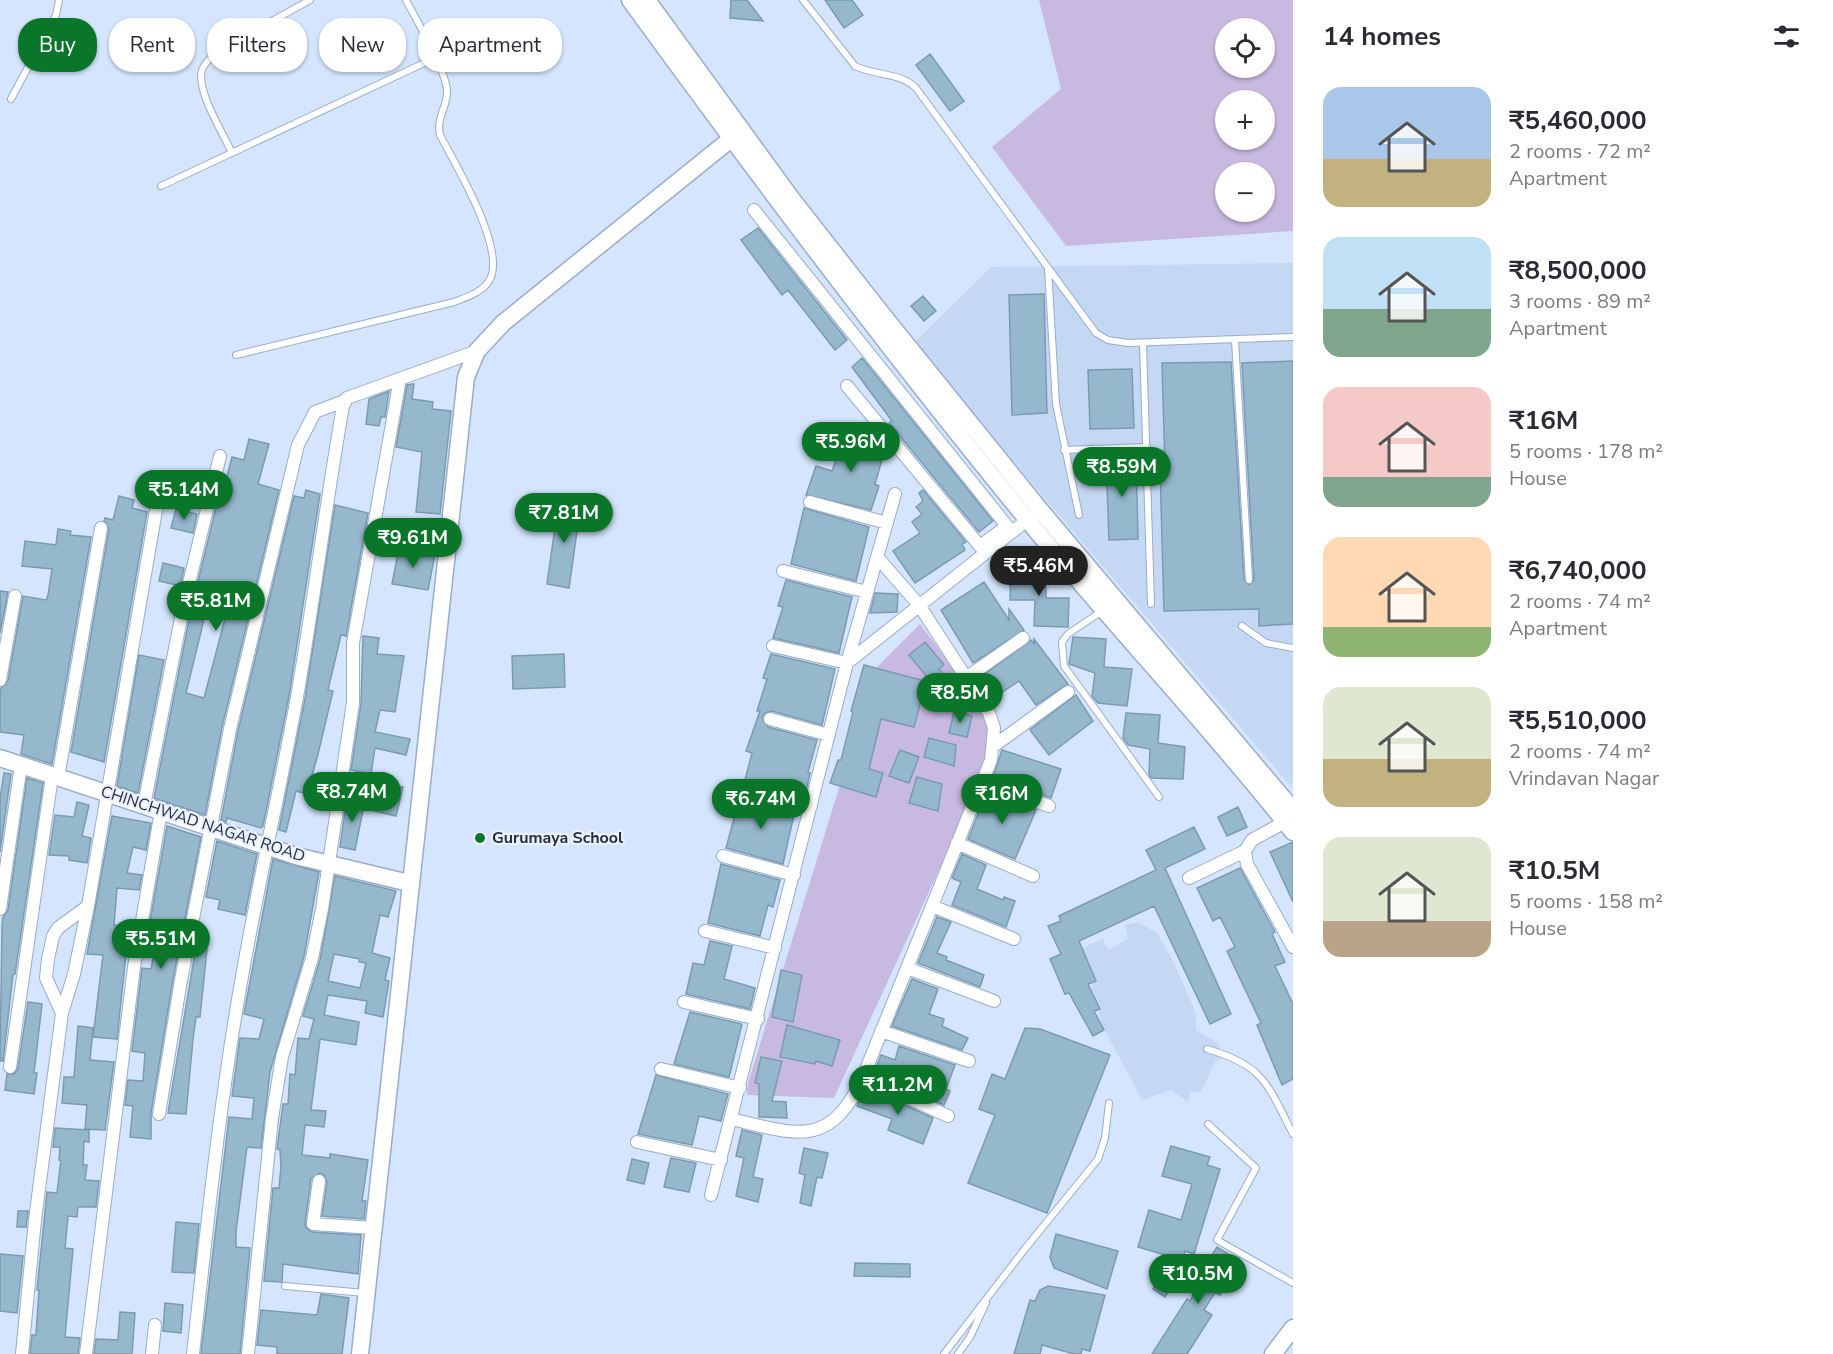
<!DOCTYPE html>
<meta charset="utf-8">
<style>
:root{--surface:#fff;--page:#f2f2f3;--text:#2b2b33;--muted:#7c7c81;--accent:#09762a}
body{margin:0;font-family:"Nunito Sans",sans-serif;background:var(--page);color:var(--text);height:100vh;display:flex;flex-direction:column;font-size:22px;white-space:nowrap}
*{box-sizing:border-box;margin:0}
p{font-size:20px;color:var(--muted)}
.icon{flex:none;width:33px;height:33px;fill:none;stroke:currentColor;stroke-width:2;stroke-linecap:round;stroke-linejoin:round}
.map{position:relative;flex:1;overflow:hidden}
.details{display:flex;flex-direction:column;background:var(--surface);width:540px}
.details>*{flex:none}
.guide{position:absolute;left:18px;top:18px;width:570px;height:54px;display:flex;gap:12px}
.controls{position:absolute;left:1215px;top:18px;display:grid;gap:12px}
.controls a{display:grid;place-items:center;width:60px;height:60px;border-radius:50%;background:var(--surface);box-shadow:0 2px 4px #0004;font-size:30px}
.price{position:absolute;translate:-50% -51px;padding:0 14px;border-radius:21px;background:var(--accent);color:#fff;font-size:20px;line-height:39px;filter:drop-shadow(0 2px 3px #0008)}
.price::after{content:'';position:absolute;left:50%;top:36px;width:18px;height:14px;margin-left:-9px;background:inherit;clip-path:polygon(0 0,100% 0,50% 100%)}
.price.current{background:#222;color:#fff}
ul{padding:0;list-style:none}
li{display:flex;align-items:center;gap:18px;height:150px;padding:0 30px}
li span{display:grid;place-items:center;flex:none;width:168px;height:120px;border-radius:18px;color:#555}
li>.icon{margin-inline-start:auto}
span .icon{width:72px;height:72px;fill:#fffc;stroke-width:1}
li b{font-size:26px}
h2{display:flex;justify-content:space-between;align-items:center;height:72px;padding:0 30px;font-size:26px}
.tag{padding:0 21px;border-radius:24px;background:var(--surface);box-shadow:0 2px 4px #0004;font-size:21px;line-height:54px}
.tag.current{background:var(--accent);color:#fff}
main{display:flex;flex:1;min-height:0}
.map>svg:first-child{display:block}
.built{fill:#c4d8f4}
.green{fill:#c7b9df;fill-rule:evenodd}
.building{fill:#96b8cd;stroke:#7a9bb0;stroke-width:1.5;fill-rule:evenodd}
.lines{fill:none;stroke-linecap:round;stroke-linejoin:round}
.lane-casing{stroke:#99adca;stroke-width:8}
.street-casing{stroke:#99adca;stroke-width:14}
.secondary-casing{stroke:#99adca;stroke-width:19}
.lane{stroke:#fff;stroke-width:6}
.street{stroke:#fff;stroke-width:12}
.secondary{stroke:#fff;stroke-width:16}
.poi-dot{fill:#09762a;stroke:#e9f1fe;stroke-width:2}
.labels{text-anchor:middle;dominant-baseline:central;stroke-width:4.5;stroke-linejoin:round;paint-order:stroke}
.street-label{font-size:16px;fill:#262e3a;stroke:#e9f1fe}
.poi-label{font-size:16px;font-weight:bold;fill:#262e3a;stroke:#e9f1fe;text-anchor:start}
</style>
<main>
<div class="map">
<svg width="1293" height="1354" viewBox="0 0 1293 1354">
<rect width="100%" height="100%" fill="#d4e5fd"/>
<!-- built -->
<path class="built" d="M1293,263V784L1288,783L913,344L991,267Z
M1138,922L1157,933L1171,957L1196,1013V1030L1219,1044L1221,1058L1215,1062L1201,1092L1191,1091L1188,1102L1171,1090L1142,1100L1102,1025L1082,948L1103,939L1108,950L1128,939L1125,925Z"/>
<!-- green -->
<path class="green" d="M1039,0H1293V231L1066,246L992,147L1061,89ZM1226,28H1264V68H1226ZM1226,100H1264V140H1226ZM1226,172H1264V212H1226Z
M920,624L1002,733L834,1098L747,1095L748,1083L876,668Z"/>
<!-- building -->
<path class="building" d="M731,0H747L763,21L730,18Z
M825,0H852L863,15L844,28Z
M930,54L964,101L950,111L916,65Z
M758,228L847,340L835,350L788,290L782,295L741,240Z
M1044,294L1047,413L1012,415L1009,295Z
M923,296L936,311L924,321L911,306Z
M862,358L993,521L979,532L889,423L892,421L852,367Z
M1293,361V624L1259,626V609L1164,611L1160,468H1165L1162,363L1231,362L1244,580L1249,585L1254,580L1242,363Z
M1132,369L1134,428L1090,429L1088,370Z
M414,384L412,399L433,402L432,409L451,411L440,514L416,512L422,452L396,447L407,385Z
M389,391L385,417H381L379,426L366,424L369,399Z
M846,429L882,441L886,446L875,484L879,486L871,510L806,495L816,466L832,471Z
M249,439L269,444L258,484L279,490L222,727L205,815L154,798L191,610L224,475L227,476L232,457L244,460ZM210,595L230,600L204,698L186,693Z
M1136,456L1138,539L1109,540L1106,457Z
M306,490L320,494L289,696L263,826L261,828L227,818L226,822L221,820L238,731L294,496L304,498Z
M923,490L966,542L962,544L965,550L915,583L893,551L920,533L912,522L922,514L916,507L923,501L919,493Z
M119,496L134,500L132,508L147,512L104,762L71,752L109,529L104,521L105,518L113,520Z
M559,499L581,503L569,588L547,584Z
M335,505L368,513L346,636L341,635L328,690L333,691L318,754L307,794L296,791L286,832L279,830L305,699Z
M804,508L869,527L856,581L791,564Z
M176,509L197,514L193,533L171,528Z
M58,529L71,531L70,535L91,537L52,764L21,754L24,735L0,732V695L1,688L8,681L23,596L46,600L48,595L52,569L22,566L25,541L56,545Z
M399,548L435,554L428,590L392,584Z
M163,563L184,568L180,586L159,581Z
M1011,566L1045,568L1046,598H1069L1068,627L1034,626L1035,600H1010Z
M786,580L852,597L839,653L773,638L783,607L778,606Z
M984,582L1009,620V609L1024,630L973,663L941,610Z
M0,591L8,592L0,633Z
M875,593L898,594L897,612L870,613Z
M363,636L379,638L377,654L404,656L395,712L380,710L375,732L410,739L406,755L375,748L371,774L351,770L361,704Z
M1073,637L1106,639L1104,667L1132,669L1127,706L1098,703L1092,696L1095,673L1069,664Z
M1034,639L1068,684L1036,705L1019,681L995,697L981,677L1031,640L1034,644Z
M925,642L944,665L939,669L960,698L946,708L930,686L927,697L922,696L914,727L881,719L869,769L883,773L876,797L830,783L838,760H841L853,712L851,711L864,665L932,683L909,655Z
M564,654L565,687L513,689L512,656Z
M771,654L835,669L822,725L772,711L765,713L762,717L768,727L817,740L808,772L810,773L805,796L745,780L752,753L746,751L760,711H757L767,679L763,678Z
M139,655L164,660L138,793L117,786Z
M1076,695L1093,721L1049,755L1030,730Z
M954,712L972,716L967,737L949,733Z
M1126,713L1160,715L1158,743L1185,747L1183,779L1151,778L1149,774L1150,749L1128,745L1123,738Z
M929,738L956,745L954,766L924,757Z
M900,750L919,757L909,783L889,776Z
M1002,750L1061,769L1051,798L993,777Z
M4,773L11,774L0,852V799Z
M917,777L942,784L938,811L909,803Z
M27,778L43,783L15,974H13L3,1061H0L2,925L3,917L8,910Z
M372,780L403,787L396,816L366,809Z
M987,792L1036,810L1015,859L968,839Z
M740,796L795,810L783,864L726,848Z
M347,797L365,800L355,850L340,847Z
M77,802L89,805L82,836L91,838L87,863L69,860V856L49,855L55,815L74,817Z
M1238,807L1247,827L1227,836L1218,817Z
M112,816L151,823L146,850L133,847L127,873L142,875L139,890L117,888L114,925L129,926L117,1039L93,1037L103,955L87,954Z
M167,826L201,837L173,979L151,1113V1139L130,1137L133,1106L125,1105L128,1080L143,1081L145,1053L132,1051L142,968L151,969L160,924L150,922Z
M1194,827L1205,849L1165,868L1231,1014L1210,1024L1154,906L1079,941L1096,981L1088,984L1100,1009L1094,1011L1104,1030L1093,1036L1069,993L1065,994L1050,959L1061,954L1048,926L1061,921L1059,916L1156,870L1146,850Z
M217,841L257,854L245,915L218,909L220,900L206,897Z
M1293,842V902L1270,852Z
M962,854L986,865L977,889L1003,900L1004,897L1015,901L1006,927L952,905L961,882L952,878Z
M273,859L319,872L304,956L270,1072L261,1148L247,1147L236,1231V1247L250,1248L240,1354H201L229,1117L252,1119L254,1098L232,1096L240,1038L259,1039L264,1019L244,1014Z
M721,864L780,880L773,907L768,905L760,936L708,923Z
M1240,868L1275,932L1272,934L1285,962L1275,966L1293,1004V1079L1282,1085L1257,1025L1261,1023L1227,951L1235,947L1220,917L1213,921L1197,888Z
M335,876L396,891L388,917L380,915L372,953L390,958L385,980L389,981L383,1017L365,1013L367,1001L328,995L324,1015L359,1022L356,1045L320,1039L311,1110L326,1111L324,1127L305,1125L302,1155L330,1158V1154L368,1160L362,1201H366L364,1219L322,1216L327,1182L324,1175L320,1173L311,1179L305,1223L306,1228L312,1232L361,1235L358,1274L283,1264L282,1282L264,1281L273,1188H279L281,1166L280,1150L277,1149L283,1104H288L290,1074L295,1075L298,1038L309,1039L314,1019L303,1016L320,960ZM334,954L360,959L359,962L366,963L360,988L328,981Z
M937,917L951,922L937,953L947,957L946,960L984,975L980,987L918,963Z
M710,941L732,946L724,979L755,988L750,1009L686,994L693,963L704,965Z
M196,947L207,949L200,1017H196L193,1039L186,1114L168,1113Z
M781,970L802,975L793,1022L772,1017Z
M912,979L938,989L929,1014L944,1019L942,1026L968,1038L962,1050L892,1026Z
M28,1002L42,1004L34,1073H37L34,1094L5,1090L7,1074H14L18,1068Z
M690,1012L742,1024L729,1077L674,1064Z
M787,1025L840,1040L832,1066L816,1061L815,1064L780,1057Z
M78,1026L93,1028L90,1060L114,1062L105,1130L85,1129L87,1105L62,1103L64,1077H74Z
M1025,1028L1040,1029L1110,1055L1047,1213L968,1183L995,1115L979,1109L992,1074L1005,1079Z
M899,1046L955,1065L946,1089L950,1091L944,1105L874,1073L881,1055L895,1060Z
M761,1057L782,1061L772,1101L786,1102L787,1118L759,1117V1084L755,1083Z
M656,1075L728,1094L721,1121L699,1116L692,1145L638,1134Z
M867,1088L933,1118L923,1144L888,1130L892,1119L857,1106Z
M55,1128L89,1130V1142L84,1141L83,1165H87L85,1180L99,1181L96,1207H78L77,1217L68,1216L65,1248L73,1249L65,1337L80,1338L78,1354H30L32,1335H36L39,1290H37L47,1192L57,1193L61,1160H59L60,1147H53Z
M742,1130L762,1135L753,1177L763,1179L758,1202L736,1196L744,1158L736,1156Z
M1171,1146L1210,1157L1207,1165L1220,1169L1194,1254L1185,1251L1182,1260L1138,1247L1149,1210L1181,1220L1192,1184L1162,1176Z
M804,1148L828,1153L822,1178L817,1177L811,1206L800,1203L805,1175L799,1173Z
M671,1158L696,1163L689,1192L664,1187Z
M632,1159L649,1163L644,1184L627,1180Z
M18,1211H28L26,1227H17Z
M176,1222L199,1224L194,1273L172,1272Z
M1056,1234L1118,1251L1107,1289L1054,1268L1050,1257Z
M1217,1247L1241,1262L1220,1295L1215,1292L1204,1310L1212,1315L1187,1354H1152L1187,1299L1190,1301L1202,1281L1197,1278Z
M0,1254L23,1256L17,1313L0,1311Z
M855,1263L910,1264V1277L854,1276Z
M1162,1274L1174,1282L1165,1297L1153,1289Z
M1048,1286L1105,1295L1090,1351L1082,1349L1081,1354H1074L1042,1345L1040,1354H1014L1030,1300L1035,1301L1040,1290Z
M321,1294L349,1298L342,1354H277V1347L257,1345L261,1310L317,1315Z
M165,1303L183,1305L181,1333L163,1331Z
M120,1312L135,1313L132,1354H94L96,1339L118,1340Z"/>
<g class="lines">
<defs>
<path id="lane" d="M803,0L855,66C875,76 900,72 916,88L1096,333L1108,340L1128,343L1293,337
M11,99L56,15L59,0
M232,153C223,133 196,91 202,70C205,62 211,58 216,52L310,0
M161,186L435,58
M1048,269L1056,404L1079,515
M1235,340L1249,580
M1143,343L1151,604
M236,355L454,302C467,297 481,293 489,281C508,251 455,164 440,135C436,116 448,107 447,90C445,69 417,21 406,0
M1064,450L1147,447
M1102,611L1068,634L1062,642L1064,666L1159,797
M1242,626L1266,643L1293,648
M1207,1049C1265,1066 1267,1084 1293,1134
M1208,1124L1256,1168L1217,1240L1293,1283
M285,1286L365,1293
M944,1354L1024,1250L1098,1159L1105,1138L1109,1103
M958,1354L970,1337L986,1303"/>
<path id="street" d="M754,210L1007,526L980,546
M847,386L984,551
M810,502L887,523
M783,571L867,592
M773,646L847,663L1032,516
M966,678L1023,638
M0,680L15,596
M770,719L829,735
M995,745L1068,692
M58,778L101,528
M982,782L1049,806
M739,787L811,806
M144,805L183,608L220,456
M1285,822L1252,840L1245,851L1247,864L1293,947
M957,843L1033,876
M723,856L794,875
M1189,878L1245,851
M932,906L1014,939
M0,909L21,765
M705,931L775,948
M907,968L994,1001
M684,1002L758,1019
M62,1013L74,974L88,906L160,487
M881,1031L969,1061
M10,1067L52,776
M661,1069L740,1088
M863,1077L948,1116
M159,1114L181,980L230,729L298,445L315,412L344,401
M731,1119C795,1134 830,1150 863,1077L991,760L994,728L989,713L919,605L878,558
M637,1142L721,1160
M319,1181L313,1224L373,1228
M711,1195L847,663L895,494
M22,1354L35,1220L62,1013L46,978L48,959L53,936L58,928L88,906
M86,1354L134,967L161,811
M152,1354L155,1325
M193,1354C207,1226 220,1098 243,971C259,880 280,789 297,697C314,600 326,503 343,406L347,398L477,351
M248,1354L272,1118L282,1057L312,958L322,909L353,703V643L400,379"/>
<path id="secondary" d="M630,0C758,176 888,350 1026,518C1113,625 1208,724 1293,832
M647,0L791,198L882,314L1041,511L1293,810
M0,758L296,856L409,883
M360,1354L466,377L477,351L503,323L742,130
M1273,1354L1293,1328"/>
</defs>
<!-- lane casing -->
<use href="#lane" class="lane-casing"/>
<!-- street casing -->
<use href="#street" class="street-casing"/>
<!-- secondary casing -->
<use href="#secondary" class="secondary-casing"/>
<!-- lane -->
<use href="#lane" class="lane"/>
<!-- street -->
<use href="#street" class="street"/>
<!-- secondary -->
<use href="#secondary" class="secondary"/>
</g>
<!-- markers -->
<circle class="poi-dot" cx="480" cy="838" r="6"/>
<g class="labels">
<!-- street labels -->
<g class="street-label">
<text transform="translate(203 824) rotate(18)">CHINCHWAD NAGAR ROAD</text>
</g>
<!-- poi labels -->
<g class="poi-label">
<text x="492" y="838">Gurumaya School</text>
</g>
</g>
</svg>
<div class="controls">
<a><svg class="icon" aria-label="locate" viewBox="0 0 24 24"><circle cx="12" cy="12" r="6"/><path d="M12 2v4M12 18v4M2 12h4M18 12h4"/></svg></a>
<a>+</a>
<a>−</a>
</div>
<b class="price" style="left:851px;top:473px">₹5.96M</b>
<b class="price" style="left:1122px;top:498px">₹8.59M</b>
<b class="price" style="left:184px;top:521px">₹5.14M</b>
<b class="price" style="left:564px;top:544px">₹7.81M</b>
<b class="price" style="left:413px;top:569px">₹9.61M</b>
<b class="price current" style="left:1039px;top:597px">₹5.46M</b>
<b class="price" style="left:216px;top:632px">₹5.81M</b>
<b class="price" style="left:960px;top:724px">₹8.5M</b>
<b class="price" style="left:352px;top:823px">₹8.74M</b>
<b class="price" style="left:1002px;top:825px">₹16M</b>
<b class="price" style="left:761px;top:830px">₹6.74M</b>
<b class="price" style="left:161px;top:970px">₹5.51M</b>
<b class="price" style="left:898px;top:1116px">₹11.2M</b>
<b class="price" style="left:1198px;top:1305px">₹10.5M</b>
<div class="guide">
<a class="tag current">Buy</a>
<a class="tag">Rent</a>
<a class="tag">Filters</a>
<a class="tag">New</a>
<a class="tag">Apartment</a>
</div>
</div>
<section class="details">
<h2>14 homes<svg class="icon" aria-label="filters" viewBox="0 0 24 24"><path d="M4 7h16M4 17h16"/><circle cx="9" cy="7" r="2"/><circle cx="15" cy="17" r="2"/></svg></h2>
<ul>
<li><span style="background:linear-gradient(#a9c7e8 60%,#c2b280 0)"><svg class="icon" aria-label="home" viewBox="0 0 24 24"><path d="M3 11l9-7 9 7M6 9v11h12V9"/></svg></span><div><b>₹5,460,000</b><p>2 rooms · 72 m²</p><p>Apartment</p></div></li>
<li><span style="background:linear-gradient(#bfe0f5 60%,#7fa58c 0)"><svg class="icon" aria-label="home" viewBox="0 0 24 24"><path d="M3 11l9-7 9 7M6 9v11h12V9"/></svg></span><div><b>₹8,500,000</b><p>3 rooms · 89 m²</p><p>Apartment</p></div></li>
<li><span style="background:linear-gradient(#f6c9c9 75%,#7fa58c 0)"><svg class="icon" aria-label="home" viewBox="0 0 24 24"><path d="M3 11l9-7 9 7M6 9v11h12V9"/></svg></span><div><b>₹16M</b><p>5 rooms · 178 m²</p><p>House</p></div></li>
<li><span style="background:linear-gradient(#ffd9b3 75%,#8fb573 0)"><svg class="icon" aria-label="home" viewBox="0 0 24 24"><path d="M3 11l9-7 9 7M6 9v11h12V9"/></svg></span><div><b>₹6,740,000</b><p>2 rooms · 74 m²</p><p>Apartment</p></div></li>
<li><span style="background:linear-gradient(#dfe7d0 60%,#c2b280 0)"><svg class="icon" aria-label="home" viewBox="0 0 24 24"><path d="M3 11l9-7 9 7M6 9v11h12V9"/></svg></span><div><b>₹5,510,000</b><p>2 rooms · 74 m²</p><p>Vrindavan Nagar</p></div></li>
<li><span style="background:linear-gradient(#dfe7d0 70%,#b9a48a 0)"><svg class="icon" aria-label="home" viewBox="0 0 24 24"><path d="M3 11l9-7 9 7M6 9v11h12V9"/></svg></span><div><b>₹10.5M</b><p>5 rooms · 158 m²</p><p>House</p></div></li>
</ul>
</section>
</main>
